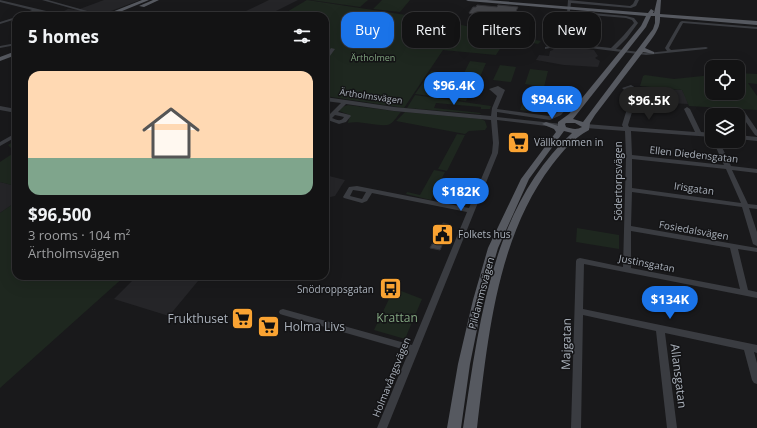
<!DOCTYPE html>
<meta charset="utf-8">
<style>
:root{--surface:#131314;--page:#202022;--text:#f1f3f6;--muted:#9d9ea0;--line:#323234;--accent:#1a73e8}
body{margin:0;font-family:"Open Sans",sans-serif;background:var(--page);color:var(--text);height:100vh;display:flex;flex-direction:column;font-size:15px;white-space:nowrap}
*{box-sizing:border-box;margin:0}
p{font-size:13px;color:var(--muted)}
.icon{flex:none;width:22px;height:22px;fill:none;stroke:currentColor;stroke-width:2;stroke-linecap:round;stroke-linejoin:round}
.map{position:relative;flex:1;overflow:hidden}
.drawer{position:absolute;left:12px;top:12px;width:317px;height:268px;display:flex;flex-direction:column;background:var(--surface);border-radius:12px;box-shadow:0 4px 16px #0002,0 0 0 1px var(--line)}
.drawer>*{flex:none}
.banner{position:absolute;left:341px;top:12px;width:356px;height:36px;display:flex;gap:8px}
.buttons{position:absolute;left:705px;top:60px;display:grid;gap:8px}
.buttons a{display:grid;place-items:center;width:40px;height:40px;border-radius:8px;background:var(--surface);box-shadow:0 4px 16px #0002,0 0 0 1px var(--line);font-size:20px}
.price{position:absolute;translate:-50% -34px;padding:0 9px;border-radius:14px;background:var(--accent);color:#fff;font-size:13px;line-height:26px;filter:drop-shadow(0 1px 2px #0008)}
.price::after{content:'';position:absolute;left:50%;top:24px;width:12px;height:9px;margin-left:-6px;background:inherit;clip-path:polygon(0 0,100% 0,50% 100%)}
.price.selected{background:#222;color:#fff}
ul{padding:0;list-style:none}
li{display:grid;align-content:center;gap:8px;height:212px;padding:0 16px}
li+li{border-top:1px solid var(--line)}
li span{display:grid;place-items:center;height:124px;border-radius:12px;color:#555}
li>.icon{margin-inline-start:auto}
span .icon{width:72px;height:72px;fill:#fffc;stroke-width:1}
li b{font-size:17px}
h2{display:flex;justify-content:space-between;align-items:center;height:48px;padding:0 16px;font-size:17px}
.chip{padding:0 14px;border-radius:12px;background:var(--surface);box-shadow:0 4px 16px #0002,0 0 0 1px var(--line);font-size:14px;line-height:36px}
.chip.selected{background:var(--accent);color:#fff}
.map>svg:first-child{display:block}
.built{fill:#252528}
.green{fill:#1e271f}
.building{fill:#434448;stroke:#333337}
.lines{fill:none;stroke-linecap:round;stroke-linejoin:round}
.minor{fill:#3a3c41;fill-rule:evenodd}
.major{fill:#565960;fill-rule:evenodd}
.labels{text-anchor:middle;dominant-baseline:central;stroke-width:3;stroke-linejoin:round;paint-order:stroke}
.far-park-label{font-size:9px;fill:#83a781;stroke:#141416}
.far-street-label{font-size:9px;fill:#abb2bc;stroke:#141416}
.poi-label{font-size:10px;fill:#abb2bc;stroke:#141416;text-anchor:start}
.street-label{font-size:10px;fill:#abb2bc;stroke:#141416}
.near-park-label{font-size:12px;fill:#83a781;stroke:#141416}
.near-poi-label{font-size:12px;fill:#abb2bc;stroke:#141416;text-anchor:end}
.near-street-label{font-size:12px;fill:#abb2bc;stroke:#141416}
</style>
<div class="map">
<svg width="757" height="428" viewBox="0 0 757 428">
<rect width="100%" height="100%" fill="#19191b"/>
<!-- built -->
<path class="built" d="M104,0H140L98,16H76L62,12L68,9L77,10Z
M269,0H298L272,13L261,14L246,11Z
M564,46L594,50L598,56L595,58L600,61L598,67L564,65L536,60L539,55L549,56L550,51L553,50L554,47Z
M644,88L682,90L686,97L688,104L636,101L640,90Z
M325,175L345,180L335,196L325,198Z
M0,182L16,186V202L0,213Z
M137,276H179L198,281L169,316L114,299Z"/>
<!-- green -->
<path class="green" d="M307,0L426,18L541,41L538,44L507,38L496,55L443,50L404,108L325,96V16H280Z
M311,0H368L360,7Z
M382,0H410L400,12L373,9Z
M470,61L486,63L480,77L463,75Z
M500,65L516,67L511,82L493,80Z
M530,69L548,71L544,87L525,84Z
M431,71L463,76L460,81L447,80L438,97L415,94Z
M738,73L757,74V84L748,83L757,96V110L689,106L682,90L640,86L643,76L645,75L674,79L712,75V93H738Z
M461,82L474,83L466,101L452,99Z
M526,91L539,93L535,112L520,110Z
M415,95L491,106L490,109H481V107L436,103L434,108L481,113L480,114L407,108Z
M348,105L401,112C398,115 394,122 390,124C383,128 360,120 348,123L350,115L339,111L342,107Z
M405,112L481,119L485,121L487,127L485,130L469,131L465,134L396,121Z
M457,134L465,135L447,171L438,169Z
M16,140V186L0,182V162L15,152L8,145Z
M434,170L445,172L431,200L406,194L407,192L420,195Z
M16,202V276H125L0,388V213Z
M577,228L619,235V249L576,242Z
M396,289L422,299L405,339L374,330L389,299Z"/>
<!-- building -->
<path class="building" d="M477,5L497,7L498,5L518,7L512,20H510L508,23L469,18L472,14L469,13L473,7H476Z
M443,223L451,225L440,250L430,248L432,244H433Z"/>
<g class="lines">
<!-- minor -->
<path class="minor" d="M0,0L63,15L64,16C55,16 46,11 37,11C31,11 25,16 18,16L32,10L0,2Z
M42,0H48L98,14L95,15Z
M568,0L630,6L633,4L635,0H639L636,6L631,8L571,3L570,11L626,16L634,18L638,23L627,38L616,49L646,53L667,51L665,48L680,22L682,21L757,27V29L683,23L669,48L671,50L706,47L708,48L706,49L646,55L565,45L545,49V47L565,43L611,48L623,36L634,23L632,20L626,18L567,13Z
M16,17V19L0,24V22Z
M16,43V45L0,48V46Z
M331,48L335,49L327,60H325V56Z
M631,85L639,90L628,125L629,127L695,132L684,109L687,107L690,109L701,132L712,133V137L631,131L632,155L724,165L713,141H719L731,166L757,169V173L732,170L748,204L757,205V209L749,208L757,232V246L753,244L742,207L632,192L631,226L757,248V252L738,249L748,290L757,292V298L584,264L583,309L757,345V353L754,352L757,363V384L754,383L752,380L744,350L665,333L677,428H667L656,331L583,315L581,428H571L576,261L577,259L580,258L623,267L626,157L625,131L586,128L583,126L586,124L623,127L622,125L631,96L622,88ZM632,159L726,169L741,203L632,188ZM631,231L730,248L740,289L631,268Z
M498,86L505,90L497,109L549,116L557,113L562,106L557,101L559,98H570L573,101L561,115L550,120L497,112V117L562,124L565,126L562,128L497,120L499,143L498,153L387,428H377L409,351L283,315L280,314L279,312L280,310L283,309L412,345L467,212L372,193L367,201L362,203L344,198L343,197L349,187L357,186L469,208L492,153L493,143L491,120L394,111L346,104L338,112L350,115L351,116L346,122L339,124L325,119L341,103L325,101V97L394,107L491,116L492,108L497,96L489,89ZM335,115L344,117C341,122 337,120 332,118ZM353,190L366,192L362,199L350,196Z
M0,106L16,109V113L0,110Z
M742,110L744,111L757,130V136L755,135L739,112Z
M16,133V137L0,146V142Z
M738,135L757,137V141L738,139Z"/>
<!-- major -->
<path class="major" d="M142,0H149L110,16H102Z
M153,0H159L144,7L139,6Z
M466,0H487L648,13L651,9L654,11L653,13H654L657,0H661L660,14L757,21V25L660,17C661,29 652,38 645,48L654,52V54L643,52L595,115L590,123L589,130C572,139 564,150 552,165C496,239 488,339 477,428H463C479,325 491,208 572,133L564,131L529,179L498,248L483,300L470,364L461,428H447L458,364L473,300L488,248L521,179L556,132L554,129L542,124L546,122L558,126V122L569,114L641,26L646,16L468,1ZM651,16H655V23L653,29L583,122L573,119L646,27ZM566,123H575L582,127C577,130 572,129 566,127L565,124Z
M16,51V55L0,61V57Z"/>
</g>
<!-- icons -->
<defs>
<symbol id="supermarket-square" viewBox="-11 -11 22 22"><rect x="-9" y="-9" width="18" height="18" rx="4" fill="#faa332" stroke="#141416"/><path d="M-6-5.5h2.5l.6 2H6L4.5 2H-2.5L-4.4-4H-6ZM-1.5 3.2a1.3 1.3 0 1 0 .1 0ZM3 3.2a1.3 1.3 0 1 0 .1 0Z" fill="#111"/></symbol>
<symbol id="civic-square" viewBox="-11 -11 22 22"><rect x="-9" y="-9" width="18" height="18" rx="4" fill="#faa332" stroke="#141416"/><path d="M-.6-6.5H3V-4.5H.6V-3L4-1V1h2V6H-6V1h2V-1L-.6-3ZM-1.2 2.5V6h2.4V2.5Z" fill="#111"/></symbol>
<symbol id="bus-square" viewBox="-11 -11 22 22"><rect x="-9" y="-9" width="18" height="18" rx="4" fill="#faa332" stroke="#141416"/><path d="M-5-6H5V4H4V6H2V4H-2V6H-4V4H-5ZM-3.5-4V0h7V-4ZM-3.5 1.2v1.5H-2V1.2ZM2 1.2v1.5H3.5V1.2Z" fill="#111"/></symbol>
</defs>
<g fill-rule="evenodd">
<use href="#supermarket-square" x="506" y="130" width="25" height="25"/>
<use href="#civic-square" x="430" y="222" width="25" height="25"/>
<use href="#bus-square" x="378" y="276" width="25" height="25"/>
<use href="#supermarket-square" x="230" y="306" width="25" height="25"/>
<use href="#supermarket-square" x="256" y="314" width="25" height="25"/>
</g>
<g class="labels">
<!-- far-park labels -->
<g class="far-park-label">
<text x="373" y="57">Ärtholmen</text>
</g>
<!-- far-street labels -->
<g class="far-street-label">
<text transform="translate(371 96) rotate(8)">Ärtholmsvägen</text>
</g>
<!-- poi labels -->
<g class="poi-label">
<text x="534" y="142">Vällkommen in</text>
<text x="458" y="234">Folkets hus</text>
<text x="374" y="289" text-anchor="end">Snödroppsgatan</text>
</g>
<!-- street labels -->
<g class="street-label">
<text transform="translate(694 154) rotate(6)">Ellen Diedensgatan</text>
<text transform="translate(618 181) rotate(-90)">Södertorpsvägen</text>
<text transform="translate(694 188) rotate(8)">Irisgatan</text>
<text transform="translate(694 230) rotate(10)">Fosiedalsvägen</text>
<text transform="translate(647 263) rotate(11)">Justinsgatan</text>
<text transform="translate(481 293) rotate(-75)">Pildammsvägen</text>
<text transform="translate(391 377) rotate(-68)">Holmavångsvägen</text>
</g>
<!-- near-park labels -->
<g class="near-park-label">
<text x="397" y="317">Krattan</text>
</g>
<!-- near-poi labels -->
<g class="near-poi-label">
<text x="228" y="318">Frukthuset</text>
<text x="284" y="326" text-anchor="start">Holma Livs</text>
</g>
<!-- near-street labels -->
<g class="near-street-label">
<text transform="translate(566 344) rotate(-89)">Majgatan</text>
<text transform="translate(679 376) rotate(83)">Allansgatan</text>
</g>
</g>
</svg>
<div class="buttons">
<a><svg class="icon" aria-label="locate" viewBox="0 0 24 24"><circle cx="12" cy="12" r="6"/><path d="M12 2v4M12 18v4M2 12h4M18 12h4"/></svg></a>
<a><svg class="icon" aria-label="layers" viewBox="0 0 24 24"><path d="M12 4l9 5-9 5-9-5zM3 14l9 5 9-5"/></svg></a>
</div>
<b class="price" style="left:454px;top:106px">$96.4K</b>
<b class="price" style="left:552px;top:120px">$94.6K</b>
<b class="price selected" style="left:649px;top:121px">$96.5K</b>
<b class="price" style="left:461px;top:212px">$182K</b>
<b class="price" style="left:670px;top:320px">$134K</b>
<div class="banner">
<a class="chip selected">Buy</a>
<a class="chip">Rent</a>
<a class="chip">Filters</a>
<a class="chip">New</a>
</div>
<section class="drawer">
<h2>5 homes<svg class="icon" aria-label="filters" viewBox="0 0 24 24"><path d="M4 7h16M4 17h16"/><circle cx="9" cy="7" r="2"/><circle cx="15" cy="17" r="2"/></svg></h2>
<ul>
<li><span style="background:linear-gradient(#ffd9b3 70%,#7fa58c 0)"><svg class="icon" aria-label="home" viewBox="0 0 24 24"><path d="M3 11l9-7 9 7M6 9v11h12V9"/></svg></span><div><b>$96,500</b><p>3 rooms · 104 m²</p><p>Ärtholmsvägen</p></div></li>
</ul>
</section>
</div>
